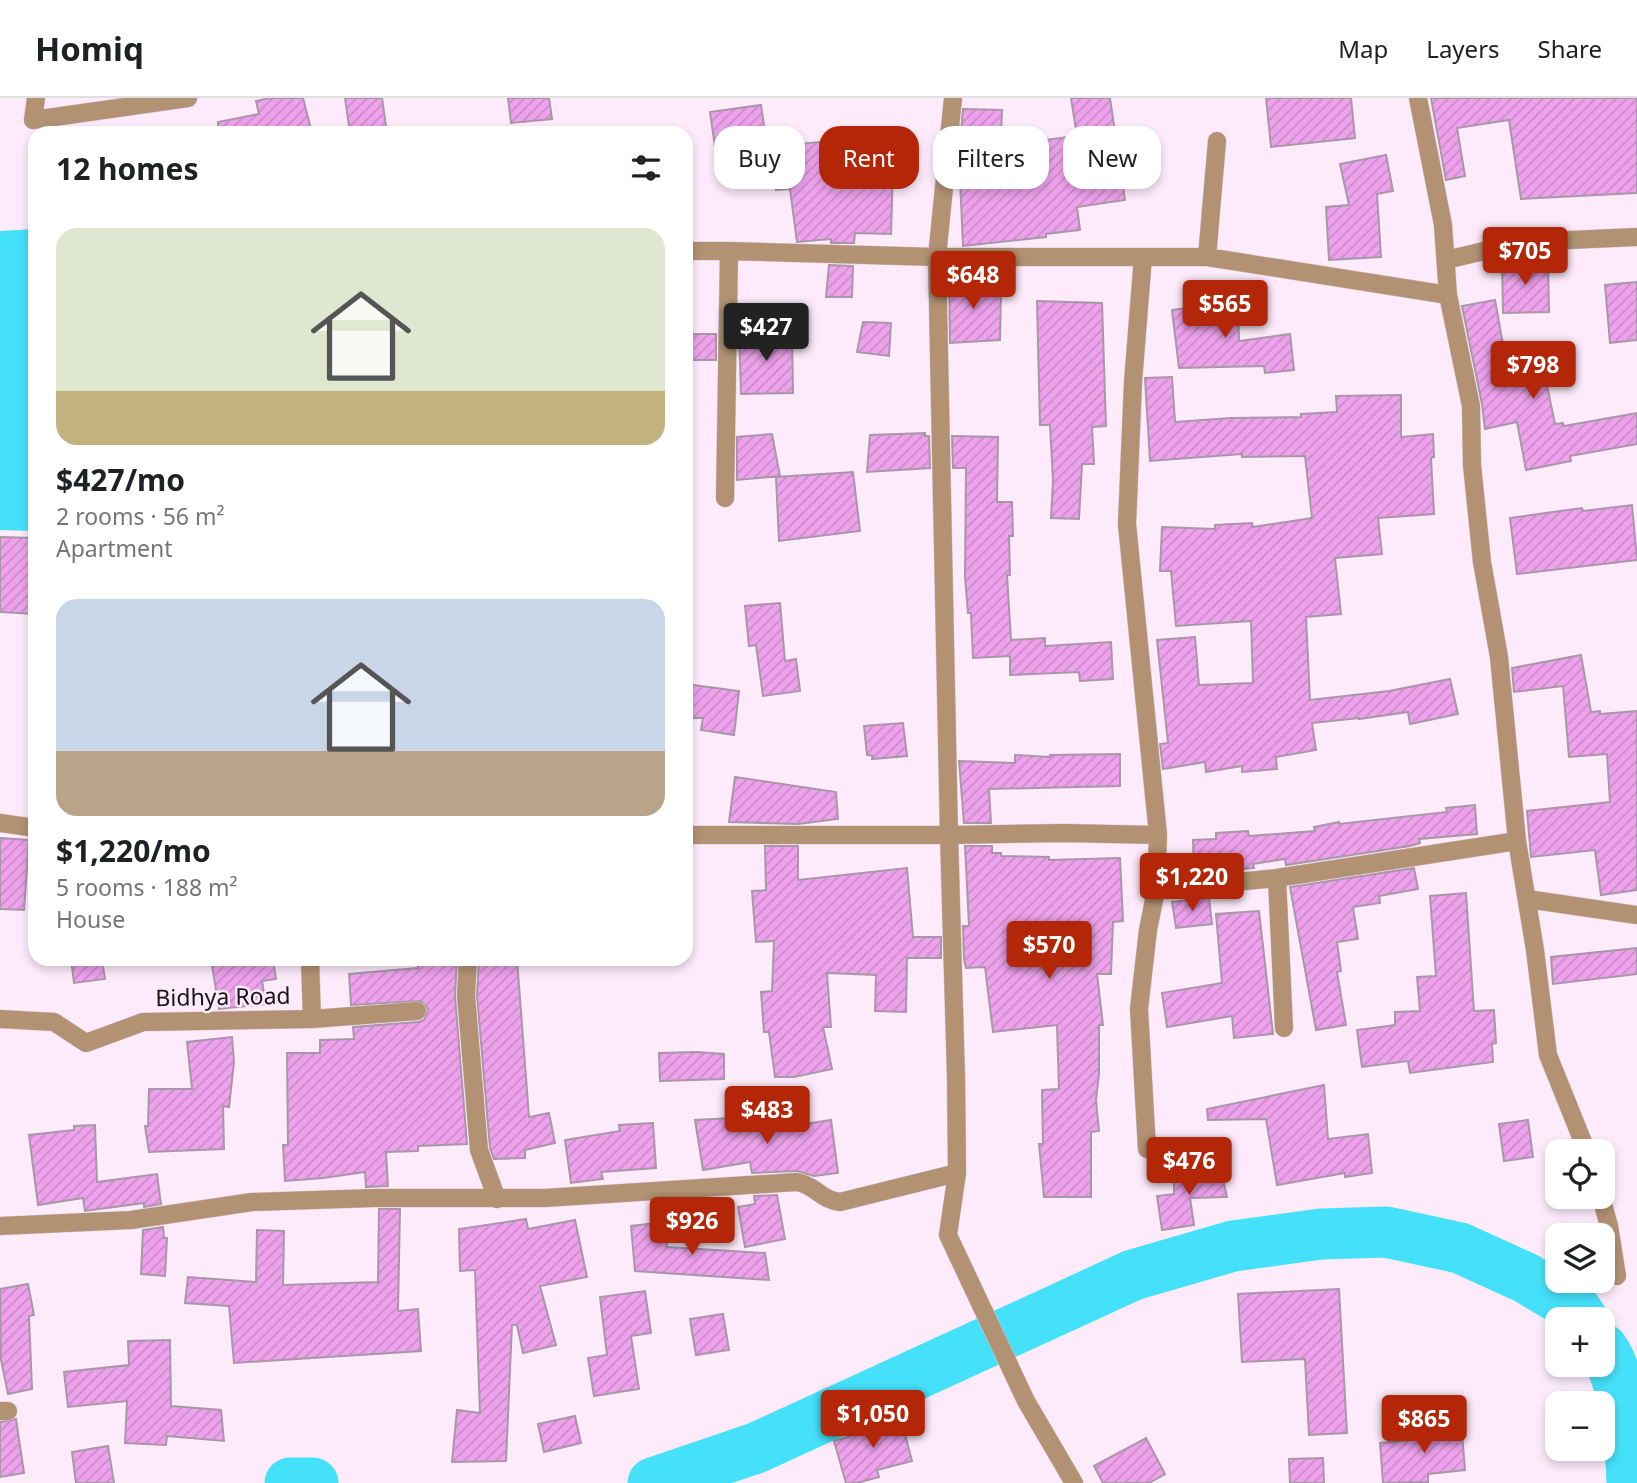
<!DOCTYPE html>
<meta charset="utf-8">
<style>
:root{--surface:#fff;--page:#f2f2f2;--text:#202124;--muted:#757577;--line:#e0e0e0;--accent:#b32708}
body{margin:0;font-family:"Noto Sans",sans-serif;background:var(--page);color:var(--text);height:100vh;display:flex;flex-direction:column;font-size:26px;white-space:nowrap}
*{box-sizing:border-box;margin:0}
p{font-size:23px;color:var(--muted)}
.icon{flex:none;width:38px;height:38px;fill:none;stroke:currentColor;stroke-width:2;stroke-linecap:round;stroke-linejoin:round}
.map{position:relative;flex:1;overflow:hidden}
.details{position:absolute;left:28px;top:28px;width:665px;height:840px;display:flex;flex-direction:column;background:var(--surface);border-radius:21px;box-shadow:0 4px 10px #0003}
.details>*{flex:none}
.guide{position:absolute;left:714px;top:28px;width:665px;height:63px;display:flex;gap:14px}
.fabs{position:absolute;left:1545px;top:1041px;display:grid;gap:14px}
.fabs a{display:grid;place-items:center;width:70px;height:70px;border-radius:14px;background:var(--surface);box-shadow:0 4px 10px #0003;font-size:35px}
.price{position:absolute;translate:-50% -60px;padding:0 16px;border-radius:7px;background:var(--accent);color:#fff;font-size:23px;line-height:46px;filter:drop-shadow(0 2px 4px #0008)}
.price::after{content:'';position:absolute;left:50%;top:42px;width:21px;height:16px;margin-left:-10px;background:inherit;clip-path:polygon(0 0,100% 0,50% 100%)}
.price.active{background:#222;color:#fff}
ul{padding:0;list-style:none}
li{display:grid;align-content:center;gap:14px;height:371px;padding:0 28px}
li span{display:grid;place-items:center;height:217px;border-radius:21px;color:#555}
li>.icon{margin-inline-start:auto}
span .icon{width:126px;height:126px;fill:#fffc;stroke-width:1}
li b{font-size:30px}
h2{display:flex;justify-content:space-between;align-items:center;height:84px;padding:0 28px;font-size:30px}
.pill{padding:0 24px;border-radius:21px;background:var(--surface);box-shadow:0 4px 10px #0003;font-size:24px;line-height:63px}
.pill.active{background:var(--accent);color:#fff}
header{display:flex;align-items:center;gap:42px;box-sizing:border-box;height:98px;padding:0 35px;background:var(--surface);border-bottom:2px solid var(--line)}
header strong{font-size:33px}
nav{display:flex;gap:38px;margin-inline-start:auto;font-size:24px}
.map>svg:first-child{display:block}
.water{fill:#45e1fa}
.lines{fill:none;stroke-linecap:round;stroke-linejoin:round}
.river{stroke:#45e1fa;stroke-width:51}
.building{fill:url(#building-hatch);stroke:#a897a8;stroke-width:2}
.minor-casing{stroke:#d9c9d8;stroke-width:19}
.minor{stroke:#b29273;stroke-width:18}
.labels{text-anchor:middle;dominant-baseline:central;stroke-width:5;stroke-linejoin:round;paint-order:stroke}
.street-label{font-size:23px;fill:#1b141a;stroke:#fdebfc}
</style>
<header>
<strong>Homiq</strong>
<nav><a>Map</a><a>Layers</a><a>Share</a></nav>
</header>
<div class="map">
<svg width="1637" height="1385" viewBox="0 0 1637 1385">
<defs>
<pattern id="building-hatch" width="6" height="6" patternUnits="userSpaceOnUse" patternTransform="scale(1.75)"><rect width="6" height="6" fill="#eda2eb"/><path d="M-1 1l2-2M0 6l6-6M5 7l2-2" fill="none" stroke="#cb8bc9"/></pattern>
</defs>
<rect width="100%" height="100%" fill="#fdebfc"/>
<!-- water -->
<path class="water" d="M35,131V433L0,432V133Z"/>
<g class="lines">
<!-- river -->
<path class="river" d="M1603,1251C1624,1281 1631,1349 1632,1385
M290,1385H313
M653,1385L756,1350L1133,1177L1233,1148L1321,1136L1386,1134L1460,1150L1526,1180L1574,1209L1583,1222"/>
</g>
<!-- building -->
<path class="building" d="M270,0H303L312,35H219L218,24L259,16L256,3Z
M345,0H382L387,35H350Z
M508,0H549L552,21L511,25Z
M1071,0H1110L1125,102L1077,109L1080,132L1046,136V139L963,148L959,59L963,11L1002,12L1000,62L1046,56L1044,42L1077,38Z
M1266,0H1351L1355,40L1271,49Z
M1431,0H1637V95L1521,101L1509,22L1457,30L1465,78L1446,82Z
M761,7L768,55L717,63L710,14Z
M833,43L835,68L893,70L891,136L855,135L854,145H831V141L797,144L790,91L776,92L773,48Z
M1386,57L1393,93L1377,96L1381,159L1329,162L1326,109L1349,107L1340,66Z
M1502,164H1548L1549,214L1503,215Z
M829,167L853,168L852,199H826Z
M980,177L981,194H1001L1000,242L950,245L949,178Z
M1637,184V242L1610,245L1605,187Z
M1238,199L1239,243L1290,236L1294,272L1265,275L1264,268L1179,270L1172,212L1207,207V200Z
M1495,202L1509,280L1544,273L1555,326L1563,325L1564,328L1637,315V346L1570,358L1571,363L1526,372L1517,324L1485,331L1482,306L1462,208Z
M1037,203L1102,205L1106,328L1092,329L1094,366H1082L1079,421L1051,420L1053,382L1050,327H1040Z
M863,224L891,225L889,258L857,254Z
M792,234L793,295L741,296L739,235Z
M686,236H716V262H686Z
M1172,279L1175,324L1231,320L1301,319V316L1337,314L1336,298L1401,297V339L1433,336L1434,359L1431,360L1434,416L1378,420L1382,456L1335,460L1341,516L1306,519L1310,602L1389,593L1450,581L1458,616L1410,626L1408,614L1359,621V620L1312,625L1316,652L1276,659L1277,671L1242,674V668L1206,674L1205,664L1163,671L1160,646L1168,645L1157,542L1195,539L1199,587L1253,585L1251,523L1176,528L1171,473H1160L1162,429L1215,431V427L1252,425L1253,429L1312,420L1305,358L1242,359V356L1150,363L1145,280Z
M925,335V338H929L930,370L867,374L870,337Z
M772,336L780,378L737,382V339Z
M952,338L998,339L997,404H1012L1013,438H1009L1010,477H1007L1011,542L1045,540V548L1111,544L1113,581L1080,583L1079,574L1010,577V558L973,560L971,515H968L965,478L966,370H953Z
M853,374L860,433L779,443L776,379Z
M1632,407L1637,462L1517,476L1510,420L1582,410L1583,413Z
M0,439L35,440V516L0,514Z
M780,505L785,563L796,561L800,593L763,598L756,547L749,548L745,508Z
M1581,557L1591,614L1600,613V616L1637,613V792L1601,797L1595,752L1531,759L1527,713L1610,704L1607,656L1569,659L1563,588L1514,594L1512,570Z
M686,586L739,593L734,637L701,632L703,620H686Z
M903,625L907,658L872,661L873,658L867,657L864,628Z
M1120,656V688L989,691L991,725H964L959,663L1015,665V657L1050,659V657Z
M735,679L836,694L838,721L798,726L729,724Z
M1475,707L1477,736L1419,741L1420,745L1410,748L1286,767L1285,761L1253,766L1254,770L1194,775L1193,742L1216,741V735L1248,733L1249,738L1315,733L1314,729L1339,724V726L1447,714L1446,710Z
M0,740L29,742L24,812L0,811Z
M765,748H798V782L907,770L913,839H941V860H907L906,914L875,913L876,877L827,875L831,929H823L832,971L794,979H775L769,934H764L761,894L772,893L774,843L756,844L752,793L766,792Z
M965,748H992V755H1001V758L1049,759V762L1120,760L1123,823L1113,824L1111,876H1097L1103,927H1099V976L1096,1002L1099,1033L1091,1034V1099H1044L1039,1046H1043L1042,992L1059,991L1057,927L993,934L985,869L966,870L964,861L963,828H969Z
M1414,770L1418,791L1379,798L1380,805L1353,809L1358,841L1337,844L1341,873L1337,874L1346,927L1316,932L1290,789Z
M1466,795L1474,913L1494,912L1496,945L1492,946L1493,964L1410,975L1408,963L1362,969L1357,932L1395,927V914L1420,913L1417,879L1436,878L1430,798Z
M1209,800L1212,826L1176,830L1172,804Z
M1259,813L1273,936L1234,940L1232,918L1167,929L1162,895L1222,885L1216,816Z
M1637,850V876L1553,886L1551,859Z
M71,861H102L105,881L74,885Z
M211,861H273L276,881L262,883L266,906L219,911Z
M417,861L457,862L455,898L467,1046L418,1048V1053L386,1054L388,1088L366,1089L365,1074L323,1080L285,1083L283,1047H288L287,955H320V942L354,941L353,929L418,924L424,922L428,911L421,903L351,907L349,876L418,870Z
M479,861H517L529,1019L549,1015L555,1045L525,1052V1060L494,1061L490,1050L477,897Z
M232,939L234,964L229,1009L223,1008L224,1051L149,1054L145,1028H148L149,991H192L187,944Z
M696,954L724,956V981L660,983L659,955Z
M1324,987L1328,1041L1368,1036L1372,1075L1345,1079V1075L1277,1087L1266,1021L1208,1022L1207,1011Z
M772,1018L773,1031L831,1022L838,1075L814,1078L797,1073L752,1075L750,1064L703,1072L695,1022Z
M1528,1022L1533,1059L1504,1063L1499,1026Z
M653,1025L656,1070L601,1074L603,1081L571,1085L565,1042L620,1033L619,1027Z
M95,1027L97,1084L157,1076L161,1106L144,1109V1105L85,1113L83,1100L38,1107L29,1037L74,1032V1028Z
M1221,1072L1227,1099L1190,1100L1194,1127L1162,1132L1157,1098L1174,1096V1075Z
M777,1097L785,1141L745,1149L738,1109L755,1106L754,1098Z
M379,1111H400L398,1213L418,1211L421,1253L234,1265L229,1208L185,1205L188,1179L256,1184L257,1132L284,1133L283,1187L378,1184Z
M526,1121L528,1131L575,1122L587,1179L540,1188L556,1247L523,1255L517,1227H512L506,1363L452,1364L457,1312L480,1315L475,1172L460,1173L459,1131Z
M665,1124L667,1149L765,1155L769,1182L635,1173L631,1128Z
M163,1129L164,1140H167L165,1178L141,1176L143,1132Z
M28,1186L34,1217L29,1218L32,1291L8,1296L1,1262L0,1191Z
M1339,1191L1347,1335L1309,1337L1305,1261L1242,1264L1238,1196Z
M645,1193L651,1235L631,1238L639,1291L594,1298L588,1260L607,1257L600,1199Z
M723,1216L729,1252L696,1257L690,1221Z
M170,1242L171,1308L221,1312L224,1343L167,1338L166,1347L125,1345L127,1303L68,1309L64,1274L129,1267L128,1243Z
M900,1317L912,1363L877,1372L879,1379L857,1385H846L834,1343L872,1332L870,1325Z
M575,1318L581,1345L544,1354L538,1326Z
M16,1321L24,1375L0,1379V1324Z
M1461,1322L1465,1372L1428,1376V1384L1383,1385L1380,1345L1432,1340L1431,1325Z
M1146,1340L1165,1376L1149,1385H1103L1094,1368Z
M108,1348L114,1385H76L72,1354Z
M1323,1360L1324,1385H1290L1289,1361Z"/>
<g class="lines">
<defs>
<path id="minor" d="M36,0L33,22L188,0
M1418,0L1443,127L1448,197L1471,308L1472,367L1482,464L1499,559L1517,743L1535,852L1548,957L1587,1054
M686,153H729L937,159H1207L1448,197
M1143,159L1133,284L1127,426L1158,737L1156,792L1148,832L1139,911L1147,1051
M1207,159L1217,43
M1446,162L1522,144L1637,139
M725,400L729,153
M0,725L35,730
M686,737H949L937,159L953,0
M1277,780L1284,930
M1156,792L1277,780L1517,743
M1527,801L1637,817
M468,861L466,897L479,1052L497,1101
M0,921L54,924L86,945L143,924L312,921L310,861
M312,921L417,913
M1601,1099L1609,1128L1617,1178
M0,1128L131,1122L252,1104L374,1100H545L797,1084C817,1088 819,1101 840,1104L957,1075
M0,1313H8
M1074,1385L1026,1303L948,1137L957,1075L956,979L949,737L1064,735L1158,737"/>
</defs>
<!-- minor casing -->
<use href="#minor" class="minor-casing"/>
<!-- minor -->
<use href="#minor" class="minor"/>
</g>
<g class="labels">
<!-- street labels -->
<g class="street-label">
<text transform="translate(223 898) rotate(-1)">Bidhya Road</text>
</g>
</g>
</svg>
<div class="fabs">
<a><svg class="icon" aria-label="locate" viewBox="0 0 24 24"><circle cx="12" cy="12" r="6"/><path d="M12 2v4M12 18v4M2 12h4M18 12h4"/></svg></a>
<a><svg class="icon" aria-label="layers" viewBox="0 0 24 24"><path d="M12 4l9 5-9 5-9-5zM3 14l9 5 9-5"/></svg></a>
<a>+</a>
<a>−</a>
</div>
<b class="price" style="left:1525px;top:189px">$705</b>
<b class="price" style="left:973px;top:213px">$648</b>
<b class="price" style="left:1225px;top:242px">$565</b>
<b class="price active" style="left:766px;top:265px">$427</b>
<b class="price" style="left:1533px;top:303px">$798</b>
<b class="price" style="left:1192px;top:815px">$1,220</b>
<b class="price" style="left:1049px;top:883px">$570</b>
<b class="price" style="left:767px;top:1048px">$483</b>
<b class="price" style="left:1189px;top:1099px">$476</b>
<b class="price" style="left:692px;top:1159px">$926</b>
<b class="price" style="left:873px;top:1352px">$1,050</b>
<b class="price" style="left:1424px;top:1357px">$865</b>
<div class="guide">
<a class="pill">Buy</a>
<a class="pill active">Rent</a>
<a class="pill">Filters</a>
<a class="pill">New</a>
</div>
<section class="details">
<h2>12 homes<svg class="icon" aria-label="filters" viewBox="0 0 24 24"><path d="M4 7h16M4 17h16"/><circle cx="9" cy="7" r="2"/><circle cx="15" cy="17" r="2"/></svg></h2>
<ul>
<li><span style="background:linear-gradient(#dfe7d0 75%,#c2b280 0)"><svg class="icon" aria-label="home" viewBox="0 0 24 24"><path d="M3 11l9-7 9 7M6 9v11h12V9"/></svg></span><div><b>$427/mo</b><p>2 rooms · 56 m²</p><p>Apartment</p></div></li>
<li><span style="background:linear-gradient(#c9d6e8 70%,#b9a48a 0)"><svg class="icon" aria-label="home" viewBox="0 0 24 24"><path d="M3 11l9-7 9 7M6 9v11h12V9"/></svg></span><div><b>$1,220/mo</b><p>5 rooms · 188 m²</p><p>House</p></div></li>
</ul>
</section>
</div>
